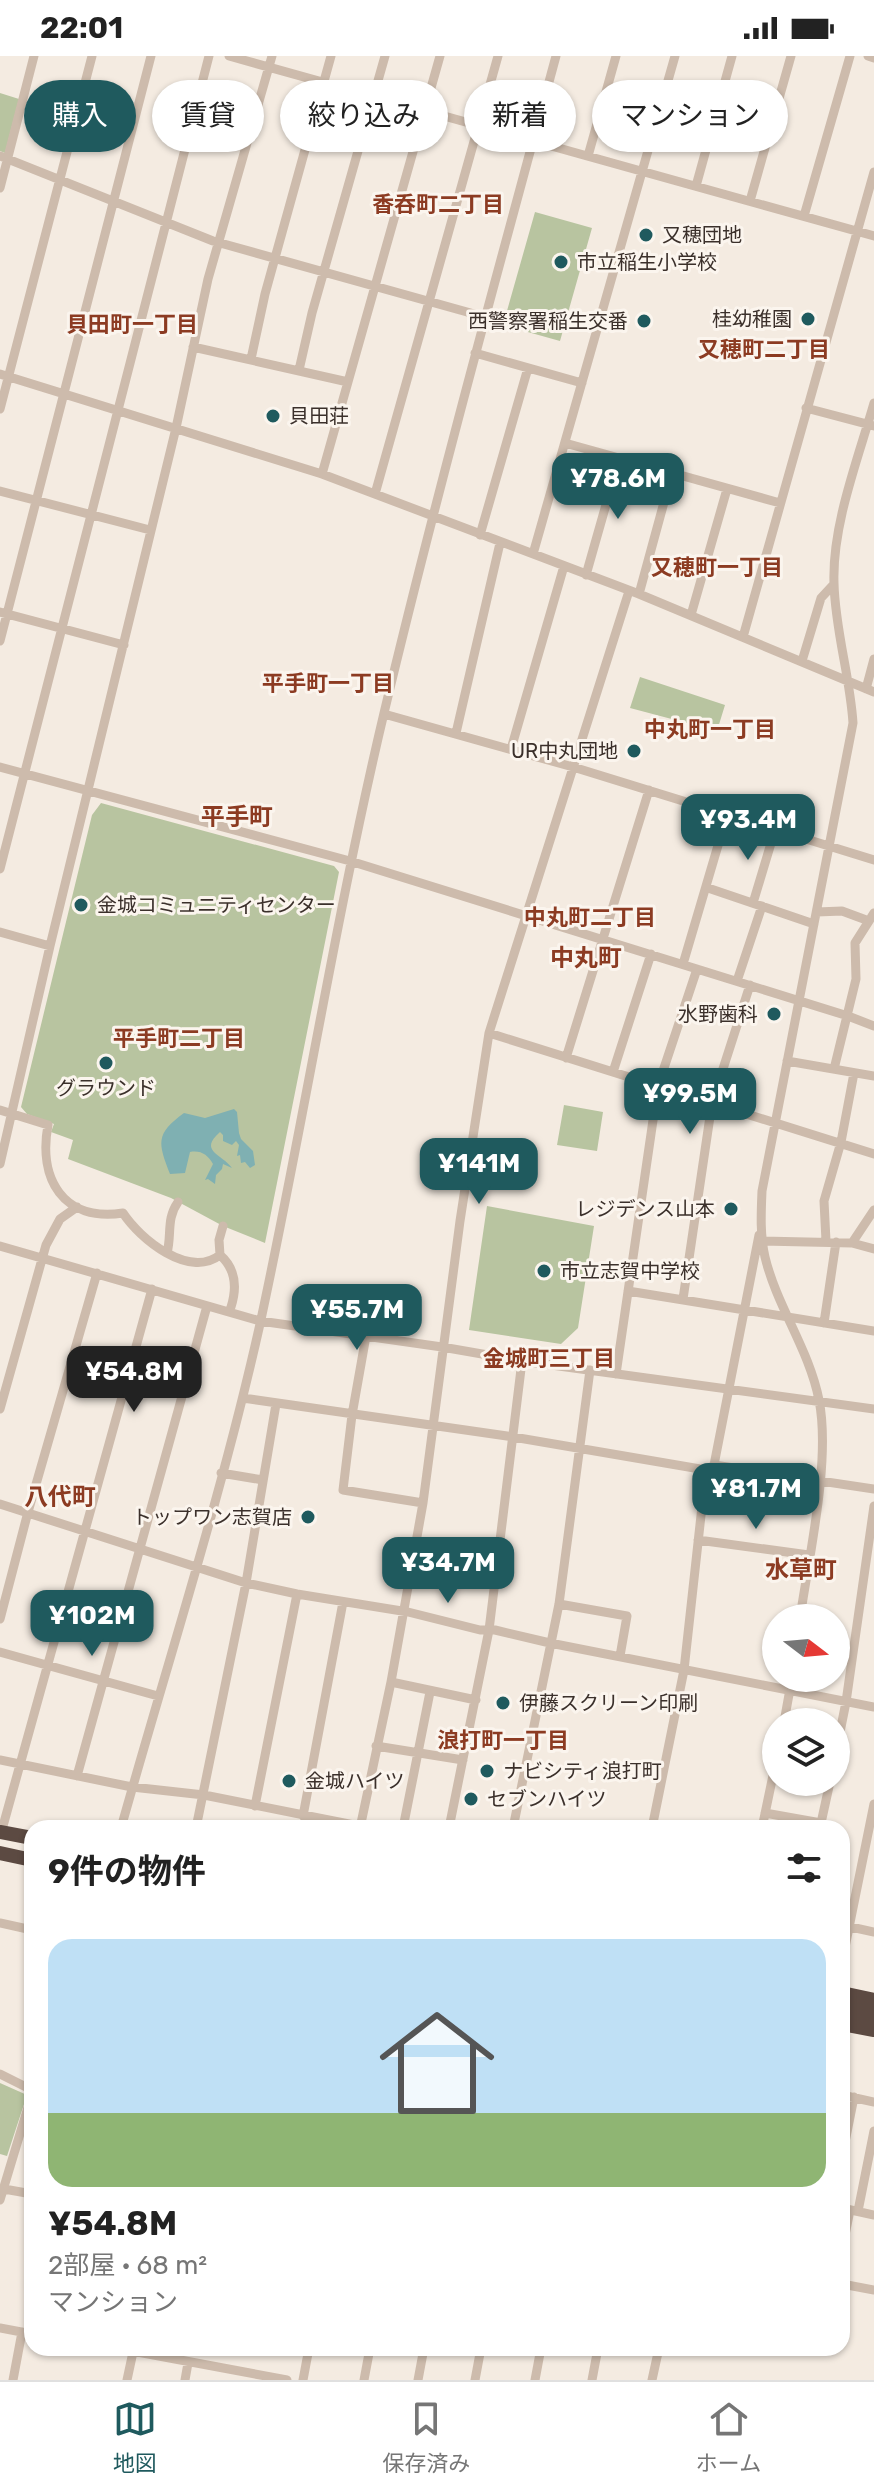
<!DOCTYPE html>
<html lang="ja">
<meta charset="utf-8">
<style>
:root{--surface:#fff;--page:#f6f6f6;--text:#222;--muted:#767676;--line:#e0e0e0;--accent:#1f5a5e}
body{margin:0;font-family:Rubik,"Noto Sans JP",sans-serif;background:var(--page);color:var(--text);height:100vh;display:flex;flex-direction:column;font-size:30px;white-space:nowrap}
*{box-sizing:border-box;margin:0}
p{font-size:26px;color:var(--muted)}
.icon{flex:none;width:44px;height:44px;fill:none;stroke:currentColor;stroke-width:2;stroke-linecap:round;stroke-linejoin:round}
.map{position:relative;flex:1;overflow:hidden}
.drawer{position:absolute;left:24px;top:1764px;width:826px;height:536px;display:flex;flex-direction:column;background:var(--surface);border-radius:24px;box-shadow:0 2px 6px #0004}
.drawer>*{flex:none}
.banner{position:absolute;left:24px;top:24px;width:826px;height:72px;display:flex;gap:16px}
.needle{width:52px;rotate:106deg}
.fabs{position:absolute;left:762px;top:1548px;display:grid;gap:16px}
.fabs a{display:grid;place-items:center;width:88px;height:88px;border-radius:50%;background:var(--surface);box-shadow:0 2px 6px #0004;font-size:40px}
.price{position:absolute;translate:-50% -68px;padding:0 18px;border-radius:16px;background:var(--accent);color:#fff;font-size:26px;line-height:52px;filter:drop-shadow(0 2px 4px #0008)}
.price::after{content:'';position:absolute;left:50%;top:48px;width:24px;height:18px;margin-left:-12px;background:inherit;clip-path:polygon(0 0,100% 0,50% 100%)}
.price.selected{background:#222;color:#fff}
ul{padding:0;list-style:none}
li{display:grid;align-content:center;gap:16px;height:424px;padding:0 24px}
li span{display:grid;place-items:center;height:248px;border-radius:24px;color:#555}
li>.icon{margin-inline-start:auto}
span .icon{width:144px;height:144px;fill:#fffc;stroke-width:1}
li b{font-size:34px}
h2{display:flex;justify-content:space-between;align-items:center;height:96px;padding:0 24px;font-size:34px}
.tag{padding:0 28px;border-radius:36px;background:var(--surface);box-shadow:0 2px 6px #0004;font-size:28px;line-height:72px}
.tag.selected{background:var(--accent);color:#fff}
.status{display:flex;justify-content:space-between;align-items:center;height:56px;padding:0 40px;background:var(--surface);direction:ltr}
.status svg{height:22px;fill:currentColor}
.tabs{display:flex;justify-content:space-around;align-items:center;height:112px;border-top:2px solid var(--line);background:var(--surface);font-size:22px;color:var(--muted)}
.tabs a{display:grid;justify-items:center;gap:4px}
.tabs .selected{color:var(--accent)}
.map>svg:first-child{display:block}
.green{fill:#b8c4a0}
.water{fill:#7fb0b2}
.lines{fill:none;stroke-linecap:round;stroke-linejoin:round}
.minor{stroke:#cdbbac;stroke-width:9}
.highway{stroke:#5c4a42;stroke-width:14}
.poi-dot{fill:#1f5a5e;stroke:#fbf5ee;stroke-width:3}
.labels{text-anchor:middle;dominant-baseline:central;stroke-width:6;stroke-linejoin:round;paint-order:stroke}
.poi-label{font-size:20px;fill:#3b302b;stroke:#fbf5ee;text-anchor:start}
.neighbourhood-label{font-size:22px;font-weight:bold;fill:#8c3b22;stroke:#fbf5ee}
.quarter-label{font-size:24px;font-weight:bold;fill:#8c3b22;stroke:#fbf5ee}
</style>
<div class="status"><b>22:01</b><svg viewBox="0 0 49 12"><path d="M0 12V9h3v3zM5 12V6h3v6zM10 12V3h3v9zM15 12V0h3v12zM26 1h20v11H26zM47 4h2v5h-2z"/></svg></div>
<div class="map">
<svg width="874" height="2324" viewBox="0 0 874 2324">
<rect width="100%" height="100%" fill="#f4ebe1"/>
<!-- green -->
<path class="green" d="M0,37L19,43L5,97L0,95Z
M535,156L592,172L560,285L503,269Z
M640,621L725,649L717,675L630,652Z
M101,747L334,810L339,816L265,1187L223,1170L171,1142L68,1103L73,1084L51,1076L54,1068L27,1058L21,1051L92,759Z
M564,1049L603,1056L597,1095L557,1089Z
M487,1150L594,1170L578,1272L561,1288L469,1274Z
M0,2027L27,2039L7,2100L0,2098Z"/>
<!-- water -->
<path class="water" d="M234,1053L237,1056L239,1077L241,1083L253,1095L255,1109L250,1112L245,1106L241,1107L240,1099L237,1100L239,1089L236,1085L232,1089L223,1085V1079L220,1076C198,1095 222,1098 232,1112L223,1108L222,1113L216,1119L215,1128L208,1123L205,1124L213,1108C208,1099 201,1094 190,1096L185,1117L170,1118C158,1087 155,1078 184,1057L205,1062Z"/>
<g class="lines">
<!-- minor -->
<path class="minor" d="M229,0L874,180
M868,0L874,2
M0,100L213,185L485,261
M588,100L616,0
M696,130L732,0
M0,132L34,0
M750,145L791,0
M804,160L850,0
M193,291L348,326
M475,297L582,327
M251,303L265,238L331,0
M299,314L312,257L385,0
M0,318L322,418L639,538L874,636
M806,352L874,370
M0,353L92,0
M565,387L780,447
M322,418L440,0
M0,435L150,474
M375,438L498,0
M480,479L528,312
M533,498L675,0
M586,519L619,403
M639,538L672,417
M0,556L124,589
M691,559L727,433
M743,581L874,116
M0,585L151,0
M802,605L821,542L834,528
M866,633L874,603
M384,658L573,711L874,804
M456,677L500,487
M511,693L564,510
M0,711L350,805L848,960L874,970
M0,813L209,0
M708,832L814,868
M753,847L775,774
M817,856L842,855L869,865L874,857
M0,876L50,890
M683,908L727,759
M737,925L762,850
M489,977L874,1098
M566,1002L649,734
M787,1005L874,1020
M834,1013L856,923L855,887L869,865
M613,1016L651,898
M0,1054L48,1069C38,1123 63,1166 123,1157C140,1183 189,1223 220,1199C236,1213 237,1232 231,1251
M0,1108L50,890L176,372L208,223L272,0
M762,1185L852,1187L874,1193
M826,1185L824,1145L841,1086L854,1017
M852,1187L874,1154
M0,1190L260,1265L442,1291L522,1305L874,1353
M167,1197C172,1178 166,1163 178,1146
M220,1199L219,1184L223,1170
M628,1235L874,1275
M683,1243L712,1047L750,929
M824,1267L836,1186
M366,1280L352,1359L343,1434L423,1447
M616,1318L658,1030L697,913
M243,1342L507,1380L706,1414L714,1409L759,1179
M0,1353L46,1189L60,1163L77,1151
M714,1409L874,1433
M221,1417L263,1424
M0,1448L246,1527L297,1538L408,1556L480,1574H495L550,1587L874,1651
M698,1484L809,1499
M559,1548L627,1560L620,1600
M800,1562C809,1500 831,1404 819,1344C809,1293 777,1251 765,1201C760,1179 761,1158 762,1135L853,667C850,620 835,574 834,527C832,469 858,403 874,347
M0,1563L28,1456L97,1217
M0,1596L158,1640
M391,1626L476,1644
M784,1666L792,1622
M376,1690L463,1704
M836,1696L846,1646L874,1450
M0,1704L132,1731L204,1739L369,1772
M77,1720L207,1250
M255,1750L297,1538
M765,1757L821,1767L830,1726
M303,1760L343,1546
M3,1770L152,1233
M121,1772C168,1605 222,1438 260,1268C304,1065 336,859 384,657C437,436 497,218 556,0
M196,1772L246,1527L276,1348
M360,1772L391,1626L423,1447L460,1165L489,977L629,535
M403,1772L430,1636
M449,1772L489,1574L522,1305
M513,1772L559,1548L590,1314
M652,1772L684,1614L706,1414
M762,1772L776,1705
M0,1867L32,1874
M842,1869L874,1876
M842,1906L874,1748
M0,2018L32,2034
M842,2039L874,2046
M842,2101L854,2041
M4,2133L32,2138
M0,2144L32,2038
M842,2152L874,2159
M858,2155L874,2075
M842,2194L850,2154
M842,2228L874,2234
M0,2272L32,2278
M116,2292L287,2324
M13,2324L22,2276
M127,2324L133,2296
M185,2324L188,2307
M303,2324L309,2292
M364,2324L370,2292
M418,2324L424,2292
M475,2324L481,2292
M535,2324L541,2292
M592,2324L598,2292
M652,2324L659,2292"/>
<!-- highway -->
<path class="highway" d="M0,1776L32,1782
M0,1797L32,1804
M842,1937L874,1944
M842,1947L874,1954
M842,1957L874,1963
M842,1968L874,1974"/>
</g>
<!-- markers -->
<g class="poi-dot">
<circle cx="646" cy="179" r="8"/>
<circle cx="561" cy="206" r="8"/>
<circle cx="808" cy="263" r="8"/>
<circle cx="644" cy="265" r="8"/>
<circle cx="273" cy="360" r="8"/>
<circle cx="634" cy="695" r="8"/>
<circle cx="81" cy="849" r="8"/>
<circle cx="774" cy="958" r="8"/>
<circle cx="106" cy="1007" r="8"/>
<circle cx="731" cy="1153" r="8"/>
<circle cx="544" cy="1215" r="8"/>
<circle cx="308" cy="1461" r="8"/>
<circle cx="503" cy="1647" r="8"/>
<circle cx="487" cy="1715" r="8"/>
<circle cx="289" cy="1725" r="8"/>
<circle cx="471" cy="1743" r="8"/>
</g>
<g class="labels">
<!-- poi labels -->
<g class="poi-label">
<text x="662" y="179">又穂団地</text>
<text x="577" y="206">市立稲生小学校</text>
<text x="792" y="263" text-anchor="end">桂幼稚園</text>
<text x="628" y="265" text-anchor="end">西警察署稲生交番</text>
<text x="289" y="360">貝田荘</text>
<text x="618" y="695" text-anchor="end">UR中丸団地</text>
<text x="97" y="849">金城コミュニティセンター</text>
<text x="758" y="958" text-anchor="end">水野歯科</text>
<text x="106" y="1032" text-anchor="middle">グラウンド</text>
<text x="715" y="1153" text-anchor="end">レジデンス山本</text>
<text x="560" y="1215">市立志賀中学校</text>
<text x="292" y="1461" text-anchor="end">トップワン志賀店</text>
<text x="519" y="1647">伊藤スクリーン印刷</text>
<text x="503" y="1715">ナビシティ浪打町</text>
<text x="305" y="1725">金城ハイツ</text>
<text x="487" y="1743">セブンハイツ</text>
</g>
<!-- neighbourhood labels -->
<g class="neighbourhood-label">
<text x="438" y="148">香呑町二丁目</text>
<text x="132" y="268">貝田町一丁目</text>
<text x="764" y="293">又穂町二丁目</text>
<text x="717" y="511">又穂町一丁目</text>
<text x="328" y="627">平手町一丁目</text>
<text x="710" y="673">中丸町一丁目</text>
<text x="590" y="861">中丸町二丁目</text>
<text x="179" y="982">平手町二丁目</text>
<text x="549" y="1302">金城町三丁目</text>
<text x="503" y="1684">浪打町一丁目</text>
</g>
<!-- quarter labels -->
<g class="quarter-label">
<text x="237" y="761">平手町</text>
<text x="586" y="902">中丸町</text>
<text x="60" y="1441">八代町</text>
<text x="801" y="1514">水草町</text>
</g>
</g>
</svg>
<div class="fabs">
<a><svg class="needle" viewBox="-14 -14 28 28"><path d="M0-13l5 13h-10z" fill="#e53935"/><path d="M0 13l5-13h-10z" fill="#767676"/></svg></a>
<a><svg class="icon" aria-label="layers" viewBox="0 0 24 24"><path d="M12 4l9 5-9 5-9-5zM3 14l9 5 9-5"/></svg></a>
</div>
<b class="price" style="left:618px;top:465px">¥78.6M</b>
<b class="price" style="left:748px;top:806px">¥93.4M</b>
<b class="price" style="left:690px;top:1080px">¥99.5M</b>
<b class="price" style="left:479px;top:1150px">¥141M</b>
<b class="price" style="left:357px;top:1296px">¥55.7M</b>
<b class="price selected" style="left:134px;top:1358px">¥54.8M</b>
<b class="price" style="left:756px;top:1475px">¥81.7M</b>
<b class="price" style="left:448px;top:1549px">¥34.7M</b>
<b class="price" style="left:92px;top:1602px">¥102M</b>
<div class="banner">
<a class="tag selected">購入</a>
<a class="tag">賃貸</a>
<a class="tag">絞り込み</a>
<a class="tag">新着</a>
<a class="tag">マンション</a>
</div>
<section class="drawer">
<h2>9件の物件<svg class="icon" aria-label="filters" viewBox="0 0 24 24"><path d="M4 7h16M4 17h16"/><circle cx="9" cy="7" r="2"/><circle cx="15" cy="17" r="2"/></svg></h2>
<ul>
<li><span style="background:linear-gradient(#bfe0f5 70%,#8fb573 0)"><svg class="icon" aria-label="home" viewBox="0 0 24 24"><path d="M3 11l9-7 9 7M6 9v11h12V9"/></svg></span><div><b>¥54.8M</b><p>2部屋 · 68 m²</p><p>マンション</p></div></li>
</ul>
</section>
</div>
<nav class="tabs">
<a class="selected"><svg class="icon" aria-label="map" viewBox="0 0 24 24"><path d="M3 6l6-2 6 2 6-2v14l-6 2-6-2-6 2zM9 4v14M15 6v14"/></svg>地図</a>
<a><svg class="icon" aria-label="saved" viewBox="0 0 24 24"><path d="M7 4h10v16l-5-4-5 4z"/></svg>保存済み</a>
<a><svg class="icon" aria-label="home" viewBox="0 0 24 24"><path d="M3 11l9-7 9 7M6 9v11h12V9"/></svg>ホーム</a>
</nav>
